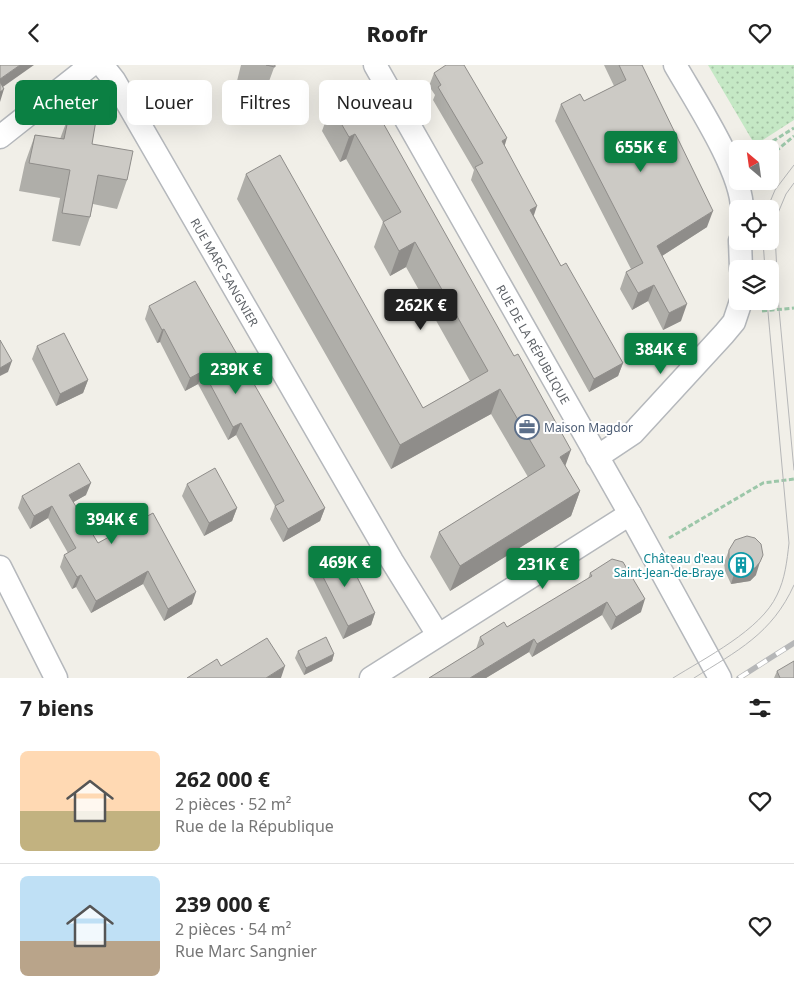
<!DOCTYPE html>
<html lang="fr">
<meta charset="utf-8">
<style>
:root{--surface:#fff;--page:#f2f2f2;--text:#222;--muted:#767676;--line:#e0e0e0;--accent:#0b8043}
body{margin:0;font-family:"Noto Sans",sans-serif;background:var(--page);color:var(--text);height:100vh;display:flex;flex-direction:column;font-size:19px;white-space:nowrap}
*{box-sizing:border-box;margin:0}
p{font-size:16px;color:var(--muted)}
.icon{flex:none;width:28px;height:28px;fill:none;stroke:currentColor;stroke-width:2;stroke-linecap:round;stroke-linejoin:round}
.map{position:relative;height:613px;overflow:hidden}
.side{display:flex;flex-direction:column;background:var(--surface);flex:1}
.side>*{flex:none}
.guide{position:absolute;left:15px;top:15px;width:500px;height:45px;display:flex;gap:10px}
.needle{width:32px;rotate:331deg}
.tools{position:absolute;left:729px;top:75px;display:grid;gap:10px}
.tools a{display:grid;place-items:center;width:50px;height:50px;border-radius:8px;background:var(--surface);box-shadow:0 5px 20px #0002;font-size:25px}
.price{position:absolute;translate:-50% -42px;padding:0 11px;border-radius:5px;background:var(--accent);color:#fff;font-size:16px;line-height:32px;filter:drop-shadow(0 1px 2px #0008)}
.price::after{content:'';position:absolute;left:50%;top:30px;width:15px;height:11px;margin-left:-8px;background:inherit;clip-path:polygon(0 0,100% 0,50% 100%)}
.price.current{background:#222;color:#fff}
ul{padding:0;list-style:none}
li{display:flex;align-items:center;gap:15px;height:125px;padding:0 20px}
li+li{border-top:1px solid var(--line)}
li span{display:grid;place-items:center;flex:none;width:140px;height:100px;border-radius:8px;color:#555}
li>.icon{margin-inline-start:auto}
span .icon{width:60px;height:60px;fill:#fffc;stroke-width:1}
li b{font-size:21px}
h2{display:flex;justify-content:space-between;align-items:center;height:60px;padding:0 20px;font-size:21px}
.pill{padding:0 18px;border-radius:8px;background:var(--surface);box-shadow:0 5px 20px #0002;font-size:18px;line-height:45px}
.pill.current{background:var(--accent);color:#fff}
header{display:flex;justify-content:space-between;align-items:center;height:65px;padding:0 20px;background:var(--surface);font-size:22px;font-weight:800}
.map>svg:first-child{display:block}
.grass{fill:url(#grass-dots)}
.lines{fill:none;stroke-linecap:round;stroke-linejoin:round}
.minor-casing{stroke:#b5b8bc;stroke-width:25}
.path{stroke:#9cc7a9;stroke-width:3;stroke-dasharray:5 2.5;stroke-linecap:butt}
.minor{stroke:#fff;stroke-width:22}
.tram{stroke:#b6b7b8;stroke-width:1}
.rail-casing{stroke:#b6b7b8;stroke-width:5.5}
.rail{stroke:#fff;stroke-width:4;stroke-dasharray:11;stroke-linecap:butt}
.wall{fill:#afaea9}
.shaded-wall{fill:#8f8d8a}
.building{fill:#cccac5;stroke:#8f8d8a}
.labels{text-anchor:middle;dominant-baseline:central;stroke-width:4;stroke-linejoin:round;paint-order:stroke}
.street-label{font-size:12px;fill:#5f6368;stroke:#fff}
.service-label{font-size:12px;fill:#4e5e75;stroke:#fff;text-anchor:start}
.culture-label{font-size:12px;fill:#0d838f;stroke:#fff;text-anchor:end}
</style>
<header><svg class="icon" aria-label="back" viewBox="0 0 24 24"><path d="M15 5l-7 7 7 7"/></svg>Roofr<svg class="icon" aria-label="heart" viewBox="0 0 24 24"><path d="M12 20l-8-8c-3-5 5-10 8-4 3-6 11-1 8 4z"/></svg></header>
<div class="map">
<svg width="794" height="613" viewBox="0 0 794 613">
<defs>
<pattern id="grass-dots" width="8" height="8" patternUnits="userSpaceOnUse" patternTransform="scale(1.25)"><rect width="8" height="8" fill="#c5e8c5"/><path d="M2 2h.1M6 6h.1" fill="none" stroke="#a3c0a4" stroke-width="1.8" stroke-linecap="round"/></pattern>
</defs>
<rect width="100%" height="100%" fill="#f1efe8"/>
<!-- grass -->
<path class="grass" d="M708,0H794V55L755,80Z"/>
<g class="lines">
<defs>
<g id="minor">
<path id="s1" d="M102,0L114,15L392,496L438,570"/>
<path id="s2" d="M375,0L630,449L720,613"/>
<path d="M675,0C695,35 742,106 742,144"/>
<path d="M0,72L91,0"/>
<path d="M740,176L741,204"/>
<path d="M597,392L633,368L724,269L734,257L741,236"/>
<path d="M0,502L56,613"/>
<path d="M371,613L630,449"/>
</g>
</defs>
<!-- minor casing -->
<use href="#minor" class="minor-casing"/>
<!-- path -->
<path class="path" d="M760,84L794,63
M770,91L794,71
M762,246L794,243
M669,473L763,418L794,414"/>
<!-- minor -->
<use href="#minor" class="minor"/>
<!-- tram -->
<path class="tram" d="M794,118L786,129L778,148L775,170L779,244L794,405
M767,144L775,125L794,100
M763,176L765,204
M673,613C705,593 761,565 777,530C785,514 787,496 789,478L767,236
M694,613C737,586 772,569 794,520"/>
<defs>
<path id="rail" d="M739,613L794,578"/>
</defs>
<!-- rail casing -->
<use href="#rail" class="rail-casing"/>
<!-- rail -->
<use href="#rail" class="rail"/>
</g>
<!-- wall -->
<path class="wall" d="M241,0H275L264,30L235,24Z
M604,0H642L707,162L662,191L681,256L663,265L648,236L632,245L620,224L626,207L631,204L555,56L561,39L584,36L614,21Z
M434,8L504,81L534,151L561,201L623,298L618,311L589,327L471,115L474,105L433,35L435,30L429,21Z
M364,24L565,401L580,426L571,451L450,526L430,492L439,467L528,412L491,349L391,404L237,134L246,109L423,343L470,316L406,202L390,211L374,182L383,157L346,94L340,97L322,66L331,41Z
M69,50L92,79L127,115L117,144L93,139L90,152L80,181L52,176L60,133L19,126L25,98L35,70L60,74Z
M149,241L325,443L320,456L283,477L270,454L275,441L236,370L228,375L198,319L185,326L160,277L157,278L145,254Z
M37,281L88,315L83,328L56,341L32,294Z
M187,419L237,443L232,456L204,471L182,431Z
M86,430L73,437L98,478L153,448L192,539L164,556L143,519L91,548L76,522L72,524L60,502L64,490L68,488L48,453L30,464L18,443L22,431Z
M729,485L756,510L750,516L731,519L725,506L724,498Z
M316,498L375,548L371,560L343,574L311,510Z
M590,508L641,547L611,565L602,550L532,592L529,587L486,613H429L476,584L480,572L507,562L588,514Z
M298,586L334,589L332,596L304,610L295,593Z
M777,606L794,613H774Z"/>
<!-- shaded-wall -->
<path class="shaded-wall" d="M20,0H34L0,24V14Z
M4,24L0,37V27Z
M355,69L346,94L340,97L349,72Z
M507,73L503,86L502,76Z
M537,141L533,153L530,145Z
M713,146L707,162L651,198L657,181Z
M415,177L406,202L390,211L399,186Z
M654,220L648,236L632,245L638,228Z
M687,239L681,256L663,265L669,248Z
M164,264L160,277L157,278L162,265Z
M12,296L8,307L0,311V303Z
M623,298L618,311L589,327L594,314Z
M203,306L198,319L185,326L190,313Z
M88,315L83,328L56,341L60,329Z
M500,324L491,349L391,404L400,380Z
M241,358L236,370L228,375L233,362Z
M571,385L562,410L560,392Z
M91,418L86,430L65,442L69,430Z
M580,426L571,451L450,526L460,501Z
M52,441L48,453L30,464L34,451Z
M237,443L232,456L204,471L209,458Z
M325,443L320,456L283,477L288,464Z
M760,497L756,510L750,516L731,519L735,506Z
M148,506L143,519L91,548L96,536Z
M81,510L76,522L72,524L77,512Z
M196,527L192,539L164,556L168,544Z
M645,534L641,547L611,565L616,552Z
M607,537L602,550L532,592L537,579Z
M375,548L371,560L343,574L348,561Z
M534,574L529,587L486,613H470Z
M334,589L332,596L304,610L306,603Z
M285,601L281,613H266Z"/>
<!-- building -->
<path class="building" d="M0,0H20L0,14Z
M266,0H275V2Z
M446,0H464L507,73L502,76L537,141L530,145L561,201L566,198L623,298L594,314L475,102L483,98L438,22L441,20L434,8Z
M619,0H642L713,146L657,181L687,239L669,248L654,220L638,228L626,207L643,198L561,39L580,29L584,36L626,15Z
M0,17L4,24L0,27Z
M364,24L514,291L518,289L571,385L560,392L580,426L460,501L439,467L545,401L500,324L400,380L246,109L280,90L423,343L488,306L415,177L399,186L383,157L401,147L355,69L349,72L331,41Z
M69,50L96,55L92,79L133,86L127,115L98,110L90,152L62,148L70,105L29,98L35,70L64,74Z
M195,216L325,443L288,464L275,441L284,436L241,358L233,362L203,306L190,313L164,264L162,265L149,241Z
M64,268L88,315L60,329L37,281Z
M0,275L12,296L0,303Z
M79,398L91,418L69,430L98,478L153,448L196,527L168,544L148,506L96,536L81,510L77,512L64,490L76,483L52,441L34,451L22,431Z
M215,403L237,443L209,458L187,419Z
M747,471L755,473L761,479L763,490L760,497L755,503L735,506L729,493V485L735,475Z
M343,484L375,548L348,561L316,498Z
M612,494L623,497L645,534L616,552L607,537L537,579L534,574L470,613H429L484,579L480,572L504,557L507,562L592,511L590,508Z
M326,572L334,589L306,603L298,586Z
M267,573L285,601L266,613H187L217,594L221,601Z
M794,596V613H780L777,606Z"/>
<!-- icons -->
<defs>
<symbol id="office-ring" viewBox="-11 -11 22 22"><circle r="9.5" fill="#fff" stroke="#5c6f8a" stroke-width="1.5"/><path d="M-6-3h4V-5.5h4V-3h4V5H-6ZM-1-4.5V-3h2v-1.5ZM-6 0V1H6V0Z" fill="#5c6f8a"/></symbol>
<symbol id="building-ring" viewBox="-11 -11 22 22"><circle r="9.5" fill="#fff" stroke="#0f9aa8" stroke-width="1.5"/><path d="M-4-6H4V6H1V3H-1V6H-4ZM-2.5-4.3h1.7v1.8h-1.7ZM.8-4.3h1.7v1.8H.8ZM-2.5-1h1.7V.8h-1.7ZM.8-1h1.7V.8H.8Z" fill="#0f9aa8"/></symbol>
</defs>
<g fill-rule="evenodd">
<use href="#office-ring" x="513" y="348" width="28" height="28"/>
<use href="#building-ring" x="727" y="486" width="28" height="28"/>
</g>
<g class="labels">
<!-- street labels -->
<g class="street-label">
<text stroke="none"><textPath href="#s1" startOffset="241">RUE MARC SANGNIER</textPath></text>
<text stroke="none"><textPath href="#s2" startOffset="321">RUE DE LA RÉPUBLIQUE</textPath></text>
</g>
<!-- service labels -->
<g class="service-label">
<text x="544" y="362">Maison Magdor</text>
</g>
<!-- culture labels -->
<g class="culture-label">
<text x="724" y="493">Château d'eau<tspan x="724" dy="14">Saint-Jean-de-Braye</tspan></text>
</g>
</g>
</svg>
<div class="tools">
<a><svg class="needle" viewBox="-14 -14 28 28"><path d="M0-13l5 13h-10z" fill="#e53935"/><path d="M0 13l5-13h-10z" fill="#767676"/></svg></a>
<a><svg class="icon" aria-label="locate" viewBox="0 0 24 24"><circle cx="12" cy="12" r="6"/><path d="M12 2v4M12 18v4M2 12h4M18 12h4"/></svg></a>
<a><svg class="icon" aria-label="layers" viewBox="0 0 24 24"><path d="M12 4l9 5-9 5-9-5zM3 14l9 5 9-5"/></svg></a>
</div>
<b class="price" style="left:641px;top:108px">655K €</b>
<b class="price current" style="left:421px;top:266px">262K €</b>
<b class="price" style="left:661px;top:310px">384K €</b>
<b class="price" style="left:236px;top:330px">239K €</b>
<b class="price" style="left:112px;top:480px">394K €</b>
<b class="price" style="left:345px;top:523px">469K €</b>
<b class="price" style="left:543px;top:525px">231K €</b>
<div class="guide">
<a class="pill current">Acheter</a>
<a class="pill">Louer</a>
<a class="pill">Filtres</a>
<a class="pill">Nouveau</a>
</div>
</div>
<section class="side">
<h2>7 biens<svg class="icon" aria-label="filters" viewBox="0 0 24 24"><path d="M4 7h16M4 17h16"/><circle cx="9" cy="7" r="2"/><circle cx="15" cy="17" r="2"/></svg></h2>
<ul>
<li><span style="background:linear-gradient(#ffd9b3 60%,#c2b280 0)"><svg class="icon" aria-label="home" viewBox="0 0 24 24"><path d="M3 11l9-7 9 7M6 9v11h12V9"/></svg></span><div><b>262 000 €</b><p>2 pièces · 52 m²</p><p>Rue de la République</p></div><svg class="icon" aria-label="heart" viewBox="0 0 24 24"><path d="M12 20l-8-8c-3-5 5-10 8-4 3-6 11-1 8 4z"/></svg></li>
<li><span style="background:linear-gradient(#bfe0f5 65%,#b9a48a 0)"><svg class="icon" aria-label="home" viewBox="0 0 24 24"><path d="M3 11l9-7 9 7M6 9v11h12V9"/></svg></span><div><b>239 000 €</b><p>2 pièces · 54 m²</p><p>Rue Marc Sangnier</p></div><svg class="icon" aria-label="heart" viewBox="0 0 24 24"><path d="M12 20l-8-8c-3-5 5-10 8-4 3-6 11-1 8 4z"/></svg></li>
</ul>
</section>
